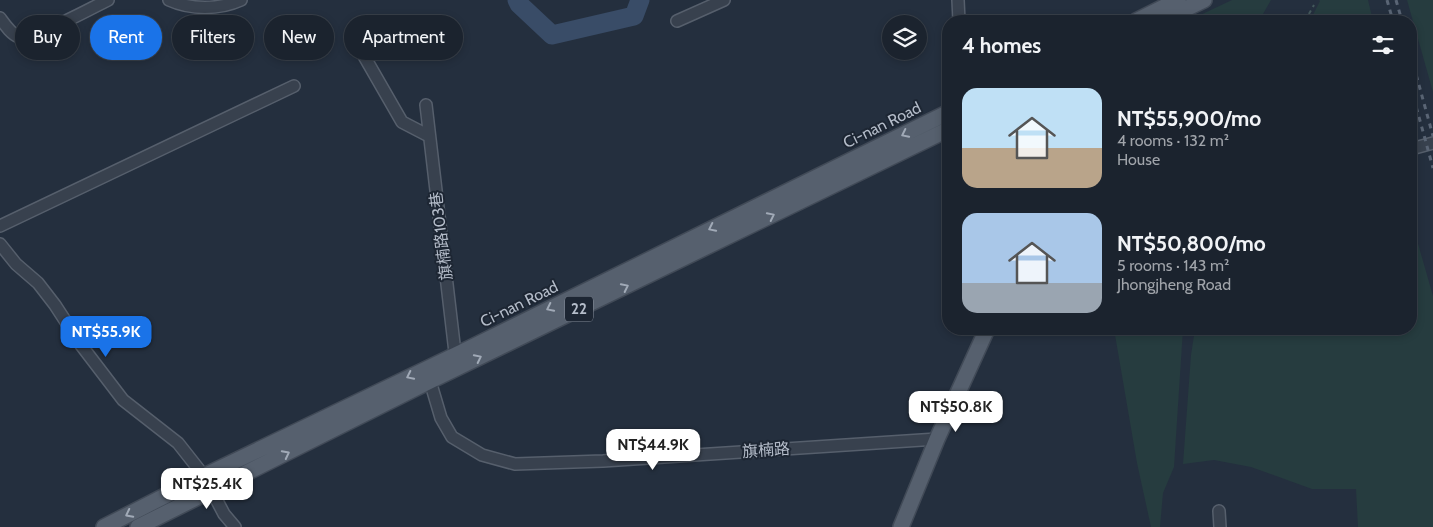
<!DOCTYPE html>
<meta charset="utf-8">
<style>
:root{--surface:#1b232e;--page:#282f3a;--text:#f1f3f6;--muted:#a0a4aa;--line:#39404a;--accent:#1a73e8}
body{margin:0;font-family:Cabin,"Noto Sans TC",sans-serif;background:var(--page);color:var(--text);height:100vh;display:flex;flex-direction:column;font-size:19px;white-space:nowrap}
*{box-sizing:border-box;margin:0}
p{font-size:16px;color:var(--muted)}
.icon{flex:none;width:28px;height:28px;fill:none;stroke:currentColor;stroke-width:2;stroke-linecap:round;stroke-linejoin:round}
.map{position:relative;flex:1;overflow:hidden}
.drawer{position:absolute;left:942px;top:15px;width:475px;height:320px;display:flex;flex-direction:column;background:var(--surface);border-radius:20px;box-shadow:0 2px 8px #0003,0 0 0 1px var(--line)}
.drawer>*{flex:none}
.banner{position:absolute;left:15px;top:15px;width:475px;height:45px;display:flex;gap:10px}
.tools{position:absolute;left:882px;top:15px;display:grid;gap:10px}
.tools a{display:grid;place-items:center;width:45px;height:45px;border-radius:50%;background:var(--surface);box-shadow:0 2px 8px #0003,0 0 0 1px var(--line);font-size:25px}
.price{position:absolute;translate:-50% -42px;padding:0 11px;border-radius:10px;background:#fff;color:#222;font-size:16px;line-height:32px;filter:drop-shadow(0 1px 2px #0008)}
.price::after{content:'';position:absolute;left:50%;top:30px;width:15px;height:11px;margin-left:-8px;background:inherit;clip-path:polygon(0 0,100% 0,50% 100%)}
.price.current{background:var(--accent);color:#fff}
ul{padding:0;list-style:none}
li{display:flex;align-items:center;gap:15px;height:125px;padding:0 20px}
li span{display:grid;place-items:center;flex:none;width:140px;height:100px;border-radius:15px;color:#555}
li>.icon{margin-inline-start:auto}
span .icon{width:60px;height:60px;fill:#fffc;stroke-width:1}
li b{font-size:21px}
h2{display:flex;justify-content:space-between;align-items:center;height:60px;padding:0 20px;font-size:21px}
.tag{padding:0 18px;border-radius:22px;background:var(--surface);box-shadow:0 2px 8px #0003,0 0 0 1px var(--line);font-size:18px;line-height:45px}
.tag.current{background:var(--accent);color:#fff}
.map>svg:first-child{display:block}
.green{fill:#263c3f}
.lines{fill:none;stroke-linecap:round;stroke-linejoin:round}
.river{stroke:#394c67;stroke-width:19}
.minor-casing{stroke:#565f6c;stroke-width:14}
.major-casing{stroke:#414a57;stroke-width:18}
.path{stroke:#44595c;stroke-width:2;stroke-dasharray:4 4;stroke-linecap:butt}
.minor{stroke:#38414e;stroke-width:11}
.major{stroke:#56606e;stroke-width:15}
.rail{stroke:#5a6575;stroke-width:3;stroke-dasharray:5 5;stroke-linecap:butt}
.oneway{stroke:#a1aab7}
.labels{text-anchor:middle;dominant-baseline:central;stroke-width:4;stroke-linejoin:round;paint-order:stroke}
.shield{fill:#1d2633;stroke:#878f9c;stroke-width:1}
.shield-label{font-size:15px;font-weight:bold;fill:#b4bcc9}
.street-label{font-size:16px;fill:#b4bcc9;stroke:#1d2633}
</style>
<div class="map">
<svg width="1433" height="527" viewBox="0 0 1433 527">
<rect width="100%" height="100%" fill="#242f3e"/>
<!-- green -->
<path class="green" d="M1232,0H1271L1259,21H1194L1196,17Z
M1319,0H1368L1373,21H1310L1320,1Z
M1407,0H1433V92Z
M1411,219L1433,296V527H1358L1356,489H1312L1251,467L1214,460L1183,464L1191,355L1195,329H1411Z
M1114,329H1183L1174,467L1163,493L1160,527H1151L1137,463Z"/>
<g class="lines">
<!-- river -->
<path class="river" d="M517,0L519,4L552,35L634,16L640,0"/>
<defs>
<path id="minor" d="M169,0C191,10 219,10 241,0
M958,0L959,21
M0,18C5,25 11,34 19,37C32,41 93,7 108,0
M677,21L724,0
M356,42L402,122L429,136
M426,105L456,361
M1411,149L1433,143
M0,226L294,86
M0,244L16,264L38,283L55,305L81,345L123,400L178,443L204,476L224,514L235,527
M430,381L441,418L452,437L482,455L515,464L603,461L937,439
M1219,511L1220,527"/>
<path id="major" d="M1136,21L1178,0
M1161,21L1204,0
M104,527L204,476L470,348L949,112
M138,527L430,381L949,129
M901,527L937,439L987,329"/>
</defs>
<!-- minor casing -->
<use href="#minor" class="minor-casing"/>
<!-- major casing -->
<use href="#major" class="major-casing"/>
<!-- path -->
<path class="path" d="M1305,21L1314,5"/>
<!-- minor -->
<use href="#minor" class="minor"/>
<!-- major -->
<use href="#major" class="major"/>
<!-- rail -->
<path class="rail" d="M1387,0L1393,21
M1396,0L1402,21
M1411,56L1433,136
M1411,88L1433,168"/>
</g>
<!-- one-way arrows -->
<defs><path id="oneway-chevron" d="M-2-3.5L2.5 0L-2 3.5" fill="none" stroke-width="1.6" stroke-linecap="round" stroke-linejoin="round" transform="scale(1.25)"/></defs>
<g class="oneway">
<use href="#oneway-chevron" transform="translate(905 134) rotate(154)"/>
<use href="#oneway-chevron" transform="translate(771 216) rotate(-26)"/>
<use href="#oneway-chevron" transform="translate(712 228) rotate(154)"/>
<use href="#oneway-chevron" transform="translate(625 287) rotate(-26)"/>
<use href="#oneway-chevron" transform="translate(550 308) rotate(154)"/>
<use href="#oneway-chevron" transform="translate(478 358) rotate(-26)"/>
<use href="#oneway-chevron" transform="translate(410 376) rotate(154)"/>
<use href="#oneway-chevron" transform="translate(286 454) rotate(-27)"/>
<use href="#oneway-chevron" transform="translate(129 514) rotate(153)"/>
</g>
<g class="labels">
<!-- shield labels -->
<rect class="shield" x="565" y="296.5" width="28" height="25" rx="4"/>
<g class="shield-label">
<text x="579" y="309">22</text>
</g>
<!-- street labels -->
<g class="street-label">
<text transform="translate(882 125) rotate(-26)">Ci-nan Road</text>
<text transform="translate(441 236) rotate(-97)">旗楠路103巷</text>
<text transform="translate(519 304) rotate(-26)">Ci-nan Road</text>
<text transform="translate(766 450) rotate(-4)">旗楠路</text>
</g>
</g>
</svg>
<div class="tools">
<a><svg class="icon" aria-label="layers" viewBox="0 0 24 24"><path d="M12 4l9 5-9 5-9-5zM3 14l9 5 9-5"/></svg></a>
</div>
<b class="price current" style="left:106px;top:358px">NT$55.9K</b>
<b class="price" style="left:956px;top:433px">NT$50.8K</b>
<b class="price" style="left:653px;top:471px">NT$44.9K</b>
<b class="price" style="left:207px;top:510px">NT$25.4K</b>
<div class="banner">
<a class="tag">Buy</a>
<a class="tag current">Rent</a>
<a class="tag">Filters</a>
<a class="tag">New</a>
<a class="tag">Apartment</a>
</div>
<section class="drawer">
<h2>4 homes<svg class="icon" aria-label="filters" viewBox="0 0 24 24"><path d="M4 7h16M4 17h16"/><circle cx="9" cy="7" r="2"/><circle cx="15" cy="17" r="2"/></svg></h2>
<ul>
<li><span style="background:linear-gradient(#bfe0f5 60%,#b9a48a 0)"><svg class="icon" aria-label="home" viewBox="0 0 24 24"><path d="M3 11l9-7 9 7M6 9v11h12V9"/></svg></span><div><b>NT$55,900/mo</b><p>4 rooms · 132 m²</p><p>House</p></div></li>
<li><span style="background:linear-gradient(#a9c7e8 70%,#9aa5b1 0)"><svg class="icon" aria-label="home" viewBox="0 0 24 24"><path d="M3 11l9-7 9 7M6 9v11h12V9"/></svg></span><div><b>NT$50,800/mo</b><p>5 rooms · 143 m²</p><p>Jhongjheng Road</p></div></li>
</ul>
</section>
</div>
